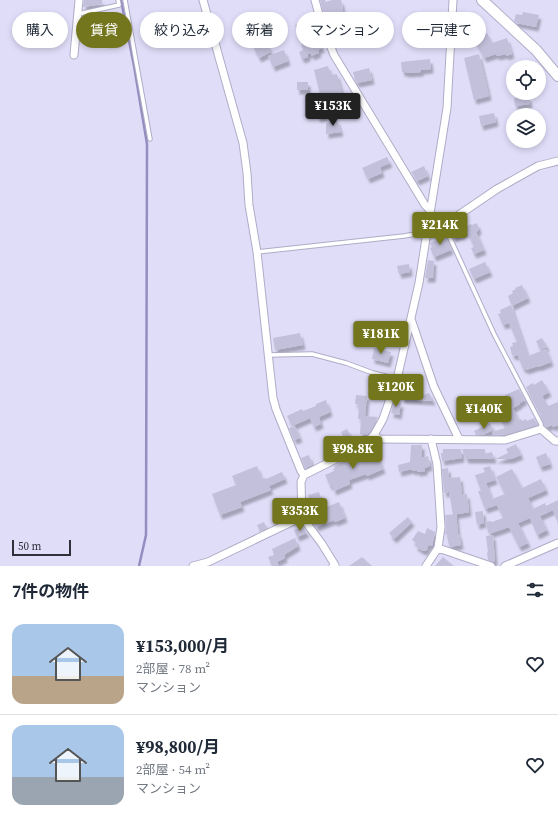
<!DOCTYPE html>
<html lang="ja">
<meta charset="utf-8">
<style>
:root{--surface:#fff;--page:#f2f2f3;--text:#1f2937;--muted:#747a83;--line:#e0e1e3;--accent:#74761d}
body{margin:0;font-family:"Source Serif 4","Noto Sans JP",serif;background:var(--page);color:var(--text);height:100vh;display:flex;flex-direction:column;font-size:15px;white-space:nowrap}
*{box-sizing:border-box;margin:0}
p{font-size:13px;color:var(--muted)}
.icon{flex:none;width:22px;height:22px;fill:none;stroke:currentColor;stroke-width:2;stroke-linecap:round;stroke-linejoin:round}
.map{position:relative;height:566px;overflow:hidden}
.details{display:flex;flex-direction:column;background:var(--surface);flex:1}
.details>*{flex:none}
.top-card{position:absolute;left:12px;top:12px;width:534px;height:36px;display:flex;gap:8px}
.buttons{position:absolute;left:506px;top:60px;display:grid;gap:8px}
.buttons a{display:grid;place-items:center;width:40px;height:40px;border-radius:50%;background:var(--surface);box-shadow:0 2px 6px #0003;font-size:20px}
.scale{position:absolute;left:12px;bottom:10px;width:59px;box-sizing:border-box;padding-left:4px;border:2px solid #31303a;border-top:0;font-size:11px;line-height:14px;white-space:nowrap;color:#31303a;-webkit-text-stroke:3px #e0ddf9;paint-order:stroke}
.price{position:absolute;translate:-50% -34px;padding:0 9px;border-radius:4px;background:var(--accent);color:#fff;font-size:13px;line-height:26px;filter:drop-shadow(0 1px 2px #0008)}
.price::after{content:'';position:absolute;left:50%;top:24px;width:12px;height:9px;margin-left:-6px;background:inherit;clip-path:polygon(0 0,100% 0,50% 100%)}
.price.active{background:#222;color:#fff}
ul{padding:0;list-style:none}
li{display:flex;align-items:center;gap:12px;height:100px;padding:0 12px}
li+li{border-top:1px solid var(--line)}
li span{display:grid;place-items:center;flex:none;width:112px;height:80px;border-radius:12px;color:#555}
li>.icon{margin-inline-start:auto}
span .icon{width:48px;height:48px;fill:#fffc;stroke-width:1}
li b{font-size:17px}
h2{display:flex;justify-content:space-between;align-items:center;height:48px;padding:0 12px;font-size:17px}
.chip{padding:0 14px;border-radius:18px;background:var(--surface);box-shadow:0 2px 6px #0003;font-size:14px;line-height:36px}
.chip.active{background:var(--accent);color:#fff}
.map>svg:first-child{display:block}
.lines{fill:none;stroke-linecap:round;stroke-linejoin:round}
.stream{stroke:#948dc0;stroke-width:2.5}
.building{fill:#c3c0db;filter:url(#shadow)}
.lane-casing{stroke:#afacc6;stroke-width:5.5}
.street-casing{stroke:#afacc6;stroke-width:9}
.secondary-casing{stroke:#afacc6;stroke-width:12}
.lane{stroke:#fff;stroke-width:3.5}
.street{stroke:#fff;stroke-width:7}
.secondary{stroke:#fff;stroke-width:10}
</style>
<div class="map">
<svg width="558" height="566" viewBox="0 0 558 566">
<defs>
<filter id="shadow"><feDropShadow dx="2.5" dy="4.5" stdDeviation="1" flood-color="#0004"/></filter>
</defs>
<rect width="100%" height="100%" fill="#e0ddf9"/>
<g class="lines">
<!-- stream -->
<path class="stream" d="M121,0L134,66L147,144L146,535L139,566"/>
</g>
<!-- building -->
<path class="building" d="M84,0H102V4L83,7Z
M320,0H325L326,2L332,0H341L342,4L344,19L333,20L326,22Z
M523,12L539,15L536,27L516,23L514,21L516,14L522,15Z
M304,22H306L314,40L318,38L322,48L318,50L319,53L311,56V53L308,54V57L302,59L299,52L303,50L301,45L303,44L295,25Z
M273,25L278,36L269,40L264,29Z
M114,26L118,42L106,43L102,28Z
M487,33L492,43L507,38L512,54L506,56V54L497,56L496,54L484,58L474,40Z
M266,41L271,52L259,58L253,47Z
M284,50L288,61L273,67L268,56Z
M479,54L489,96L474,100L464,58Z
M430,59L431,69L421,70V72L406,73V72H402L401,62Z
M328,66L331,75L337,74L342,93H345L348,104L325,110L326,116L318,118L314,103L321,102V98L314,70Z
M369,68L372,80L357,83L355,80L353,72Z
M297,82H308V90H297Z
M529,97L530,104L515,106L514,98Z
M494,113L496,122L481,126L479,116Z
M337,120L341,132L326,134V123Z
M387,157L390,163L380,167L382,173L368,179L362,168Z
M424,166L428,176L417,181L411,172Z
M462,222L467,232L453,238L450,230L451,229L450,227Z
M477,223L479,229L478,230V231L476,232L484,250L474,254L471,248L474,247L465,227L471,224L472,225Z
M444,232L451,250L434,257L430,248L432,247L430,243L440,239L438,234Z
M428,260L434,261L433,278H425Z
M485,262L490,272L474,279L469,269Z
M409,264L410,272L399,274L397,266Z
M522,285L528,298L512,306L508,296L513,293L512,291L516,289L515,288Z
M511,305L528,356L546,349L551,362L538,367V366L526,370L525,368L523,369L518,356L512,355L510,347L513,346L512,343L517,342L509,323L503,325L498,314L501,313L500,310Z
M370,321L384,323L382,335L368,333Z
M300,333L303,345L275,350L273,338Z
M542,338L547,347L540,350L536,341Z
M374,348L391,352L388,363L372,359Z
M369,378L379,379L378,389L368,388Z
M542,380L549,392L542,396L548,406L558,402V425L553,427L552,425L547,427L544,425L540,415H541L535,405L526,387L533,383L534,385Z
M402,388L420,389V397L429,393L433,401L402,399Z
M519,389L525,400L520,403V404L513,408L519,420L521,419L522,421L526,419L527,421L534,418L538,425L508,434L493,435L492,432L505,428L499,415L504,413L499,402L507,399L505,395Z
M356,395L367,396L365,416L378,417L370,432L367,435L360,434L361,419H358L359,404H355Z
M326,400L330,412L319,417L321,424L314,427L310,418L292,426L287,416L302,409L303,411L316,406V404Z
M394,402L401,403L399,415L391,413Z
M490,423L493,430L483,435H476L474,431Z
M295,426L300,438L294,440L289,428Z
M347,429L352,438H344L341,432Z
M516,444L521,455L511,459H495L508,453L506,449Z
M411,445H422V458L428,456L430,466L425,468V471L417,472V470L412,471V469L399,472L398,465L410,462Z
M443,449H461L462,458L442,461L441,453H443Z
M462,449H485V454L492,452L494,459H466Z
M364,451L367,461L378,457L383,469L367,476L366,474L349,480L350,484L334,491L332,485L330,486L325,475L334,471L333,469L335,468L334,466Z
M546,453L550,464L540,467L536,457Z
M309,455L312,465L305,468L301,458Z
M257,466L262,479L266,478V479L282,472L285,479L269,486L271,490L240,502L242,507L220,515L212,494L236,485L232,476Z
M490,466L495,480L486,483L492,499L505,494L496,477L512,469L522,488L541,479L546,490L528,498L533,509L545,503L546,506L558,500V523L553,510L540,516L547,530L537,535L530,518L518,523L528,543L519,547L509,527L489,534L485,522L490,521L492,522L503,518L497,505L485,509L478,491H481L475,475L485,472L483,468Z
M448,468L449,478L460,477L462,495L467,494L469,512L453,515L449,492L444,493L442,469Z
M319,492L324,508L339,502L345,518L335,522L334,520L316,527L308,510H307L306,499L309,498L308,495Z
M293,502H297V514L291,516L286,505Z
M483,511L484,523L477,525L475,512Z
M456,514L458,534H459L461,545L450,547L449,546L447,534L445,535L446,527L445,515Z
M408,517L412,522L394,539L389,533Z
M264,522L267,528L260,532L257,525Z
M303,527L307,533L297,537L294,530Z
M427,528L435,532L434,537L432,546L428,545L427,550L423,551L415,546L416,543L412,540L418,531L425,534Z
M493,535L495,562H494L488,560L487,553L488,552L486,536Z
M295,538L298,546L284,555L285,558L277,562L279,566H272L268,557L274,555L272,549Z
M362,557L372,566H349Z
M443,557L454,566H435Z"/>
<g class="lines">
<defs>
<path id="lane" d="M125,0L150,139
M78,14L119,5L118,0
M257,252L404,236L427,232L444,225L494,334L541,424V429
M269,355L312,354L346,363L373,373L397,379"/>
<path id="street" d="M203,0L243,143L247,173L249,205L257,252L273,398L276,409L301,471L304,475
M315,0L321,22L334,55L385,139L425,205L430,210
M74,55L79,0
M444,225L497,189L538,166L558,161
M411,319L434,387L459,439
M374,435L379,439L505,440L541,429L555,441H558
M302,517L322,544L335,565L333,566
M438,548L491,566
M193,566L208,562L302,517L301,482L304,475L364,445L374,435L383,419L397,379L419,283L427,232L447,108L453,0
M426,566L438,548L441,527L437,464L431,439
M505,566L558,543"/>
<path id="secondary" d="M482,0L536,50L558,76"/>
</defs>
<!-- lane casing -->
<use href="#lane" class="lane-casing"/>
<!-- street casing -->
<use href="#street" class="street-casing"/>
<!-- secondary casing -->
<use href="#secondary" class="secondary-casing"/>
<!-- lane -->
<use href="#lane" class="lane"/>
<!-- street -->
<use href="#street" class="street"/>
<!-- secondary -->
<use href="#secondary" class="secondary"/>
</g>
</svg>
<div class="buttons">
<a><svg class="icon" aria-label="locate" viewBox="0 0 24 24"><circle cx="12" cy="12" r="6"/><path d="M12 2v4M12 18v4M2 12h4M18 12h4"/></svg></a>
<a><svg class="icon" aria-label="layers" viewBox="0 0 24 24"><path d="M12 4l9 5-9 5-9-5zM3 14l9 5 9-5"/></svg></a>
</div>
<div class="scale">50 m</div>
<b class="price active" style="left:333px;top:127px">¥153K</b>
<b class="price" style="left:440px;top:246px">¥214K</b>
<b class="price" style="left:381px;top:355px">¥181K</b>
<b class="price" style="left:396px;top:408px">¥120K</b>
<b class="price" style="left:484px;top:430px">¥140K</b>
<b class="price" style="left:353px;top:470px">¥98.8K</b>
<b class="price" style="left:300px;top:532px">¥353K</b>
<div class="top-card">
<a class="chip">購入</a>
<a class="chip active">賃貸</a>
<a class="chip">絞り込み</a>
<a class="chip">新着</a>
<a class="chip">マンション</a>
<a class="chip">一戸建て</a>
</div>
</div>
<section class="details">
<h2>7件の物件<svg class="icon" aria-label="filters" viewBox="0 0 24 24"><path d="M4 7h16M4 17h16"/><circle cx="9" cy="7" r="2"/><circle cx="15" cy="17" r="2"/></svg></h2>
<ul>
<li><span style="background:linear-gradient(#a9c7e8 65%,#b9a48a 0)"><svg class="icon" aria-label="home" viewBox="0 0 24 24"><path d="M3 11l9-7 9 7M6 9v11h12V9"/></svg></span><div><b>¥153,000/月</b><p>2部屋 · 78 m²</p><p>マンション</p></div><svg class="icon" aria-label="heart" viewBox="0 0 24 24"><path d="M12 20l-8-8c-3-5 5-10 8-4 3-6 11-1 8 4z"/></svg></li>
<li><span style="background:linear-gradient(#a9c7e8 65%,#9aa5b1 0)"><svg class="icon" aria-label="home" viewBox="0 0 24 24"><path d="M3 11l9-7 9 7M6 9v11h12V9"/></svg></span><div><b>¥98,800/月</b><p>2部屋 · 54 m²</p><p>マンション</p></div><svg class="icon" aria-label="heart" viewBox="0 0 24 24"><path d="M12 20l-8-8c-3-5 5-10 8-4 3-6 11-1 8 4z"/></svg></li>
</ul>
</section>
